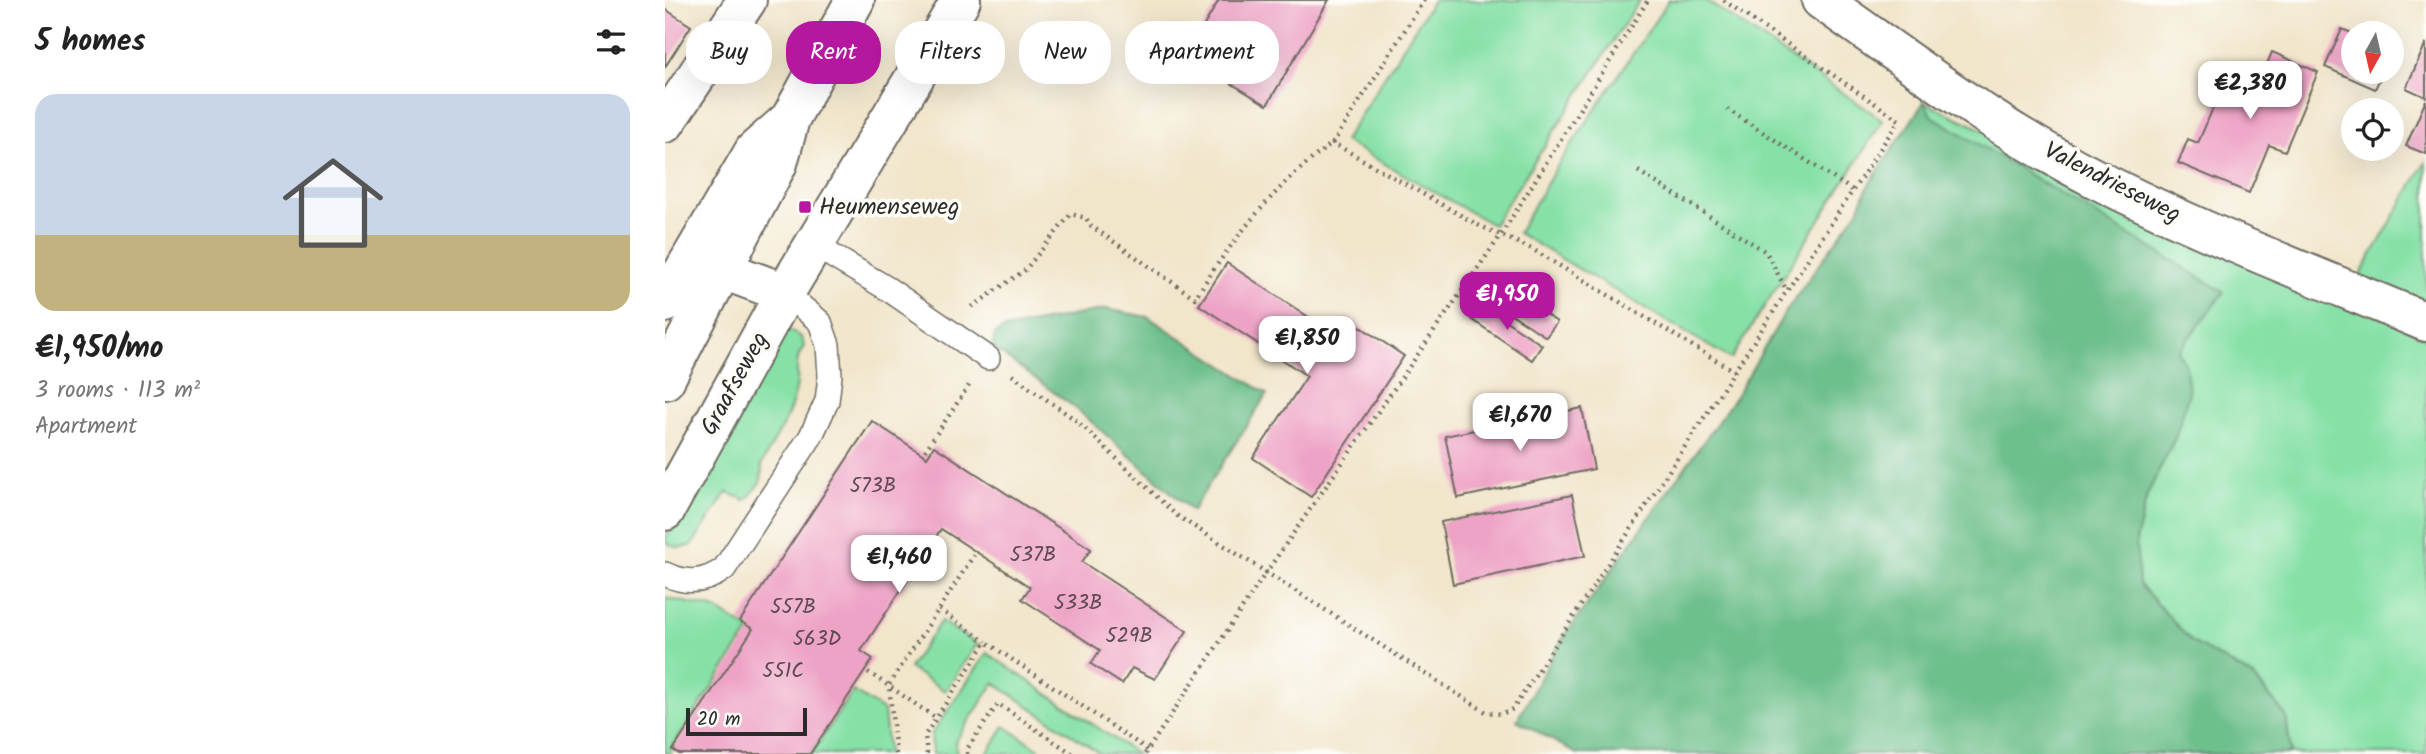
<!DOCTYPE html>
<meta charset="utf-8">
<style>
:root{--surface:#fff;--page:#f6f6f6;--text:#222;--muted:#767676;--line:#e0e0e0;--accent:#b5179e}
body{margin:0;font-family:Kalam,sans-serif;background:var(--page);color:var(--text);height:100vh;display:flex;flex-direction:column;font-size:26px;white-space:nowrap}
*{box-sizing:border-box;margin:0}
p{font-size:23px;color:var(--muted)}
.icon{flex:none;width:38px;height:38px;fill:none;stroke:currentColor;stroke-width:2;stroke-linecap:round;stroke-linejoin:round}
.map{position:relative;flex:1;overflow:hidden}
.panel{display:flex;flex-direction:column;background:var(--surface);width:665px}
.panel>*{flex:none}
.guide{position:absolute;left:21px;top:21px;width:665px;height:63px;display:flex;gap:14px}
.needle{width:46px;rotate:188deg}
.buttons{position:absolute;left:1676px;top:21px;display:grid;gap:14px}
.buttons a{display:grid;place-items:center;width:63px;height:63px;border-radius:50%;background:var(--surface);box-shadow:0 7px 28px #0002;font-size:35px}
.scale{position:absolute;left:21px;bottom:18px;width:121px;box-sizing:border-box;padding-left:7px;border:4px solid #2b2b2b;border-top:0;font-size:19px;line-height:24px;white-space:nowrap;color:#2b2b2b;-webkit-text-stroke:5px #fdfcf7;paint-order:stroke}
.price{position:absolute;translate:-50% -60px;padding:0 16px;border-radius:14px;background:#fff;color:#222;font-size:23px;line-height:46px;filter:drop-shadow(0 2px 4px #0008)}
.price::after{content:'';position:absolute;left:50%;top:42px;width:21px;height:16px;margin-left:-10px;background:inherit;clip-path:polygon(0 0,100% 0,50% 100%)}
.price.selected{background:var(--accent);color:#fff}
ul{padding:0;list-style:none}
li{display:grid;align-content:center;gap:14px;height:371px;padding:0 35px}
li+li{border-top:2px solid var(--line)}
li span{display:grid;place-items:center;height:217px;border-radius:21px;color:#555}
li>.icon{margin-inline-start:auto}
span .icon{width:126px;height:126px;fill:#fffc;stroke-width:1}
li b{font-size:30px}
h2{display:flex;justify-content:space-between;align-items:center;height:84px;padding:0 35px;font-size:30px}
.chip{padding:0 24px;border-radius:28px;background:var(--surface);box-shadow:0 7px 28px #0002;font-size:24px;line-height:63px}
.chip.selected{background:var(--accent);color:#fff}
main{display:flex;flex:1;min-height:0}
.map>svg:first-child{display:block}
.green{fill:#87e1a7;stroke:#598669;stroke-width:2}
.forest{fill:#6dbf8c;stroke:#4c755c;stroke-width:2}
.building{fill:#eea3c6}
.lines{fill:none;stroke-linecap:round;stroke-linejoin:round}
.lane-casing{stroke:#706c63;stroke-width:26}
.street-casing{stroke:#706c63;stroke-width:42}
.primary-casing{stroke:#706c63;stroke-width:42}
.path{stroke:#706c63;stroke-width:4.5;stroke-dasharray:2 5;stroke-linecap:butt}
.lane{stroke:#fff;stroke-width:23}
.street{stroke:#fff;stroke-width:38}
.primary{stroke:#fff;stroke-width:38}
.poi-dot{fill:#b5179e;stroke:#fdfcf7;stroke-width:2.5}
.labels{text-anchor:middle;dominant-baseline:central;stroke-width:7;stroke-linejoin:round;paint-order:stroke}
.number-label{font-size:21px;fill:#5c4952}
.street-label{font-size:24px;fill:#2b2b2b;stroke:#fdfcf7}
.poi-label{font-size:24px;fill:#2b2b2b;stroke:#fdfcf7;text-anchor:start}
</style>
<main>
<section class="panel">
<h2>5 homes<svg class="icon" aria-label="filters" viewBox="0 0 24 24"><path d="M4 7h16M4 17h16"/><circle cx="9" cy="7" r="2"/><circle cx="15" cy="17" r="2"/></svg></h2>
<ul>
<li><span style="background:linear-gradient(#c9d6e8 65%,#c2b280 0)"><svg class="icon" aria-label="home" viewBox="0 0 24 24"><path d="M3 11l9-7 9 7M6 9v11h12V9"/></svg></span><div><b>€1,950/mo</b><p>3 rooms · 113 m²</p><p>Apartment</p></div></li>
</ul>
</section>
<div class="map">
<svg width="1761" height="754" viewBox="0 0 1761 754">
<rect width="100%" height="100%" fill="#fdfcf7"/>
<filter id="ink" filterUnits="userSpaceOnUse"><feTurbulence type="fractalNoise" baseFrequency=".0143" numOctaves="2"/><feDisplacementMap in="SourceGraphic" scale="14" xChannelSelector="R" yChannelSelector="G"/><feConvolveMatrix kernelMatrix="1 2 1 2 8 2 1 2 1" color-interpolation-filters="sRGB"/></filter>
<filter id="wash" filterUnits="userSpaceOnUse"><feTurbulence type="fractalNoise" baseFrequency=".00686" numOctaves="4" result="noise"/><feDisplacementMap in="SourceGraphic" scale="28" xChannelSelector="R" yChannelSelector="G"/><feGaussianBlur stdDeviation="1.57" result="paint"/><feColorMatrix in="noise" values="0 0 0 0 0 0 0 0 0 0 0 0 0 0 0 0 0 1.4 0 .05"/><feComposite in="paint" operator="in"/></filter>
<g filter="url(#wash)">
<rect width="100%" height="100%" fill="#f1e5ca"/>
<!-- green -->
<path class="green" d="M768,0H975L828,225L679,141Z
M1004,0H1040L1218,120L1066,359L853,233L891,168Z
M1259,102L1761,338V754H1626L1621,716L1589,677L1526,641L1474,584L1471,541L1482,495L1511,436L1521,366L1513,352L1267,116Z
M1761,161V301L1694,277Z
M122,329L137,338L139,347C129,359 133,369 132,383C128,413 110,439 96,465C100,481 92,489 80,500L62,492L27,545C18,549 4,549 0,539L113,332Z
M0,598L49,608L85,630L6,749V754H0Z
M276,621L312,644L280,691L244,668Z
M322,653L472,754H436L329,683L290,742L292,754H268L266,735Z
M188,691L219,711L223,754H146Z
M339,726L382,754H322Z"/>
<!-- forest -->
<path class="forest" d="M1259,102L1267,116L1559,292L1513,352L1521,366L1524,393L1511,436L1482,495L1471,541L1474,584L1526,641L1588,677L1621,716L1626,754H912L852,720L896,641L1071,396L1121,311L1193,210L1203,186Z
M441,309L483,317L602,394L527,511L413,410L327,347L330,334L339,329Z"/>
<g id="blocks">
<!-- building -->
<path class="building" d="M554,0H664L602,105L521,56Z
M0,9L26,26L0,67Z
M1677,29L1689,34V72H1718L1710,89L1660,67Z
M1761,43V97L1741,88Z
M1607,52L1653,72L1620,151L1604,145L1584,193L1513,163L1523,139L1533,143L1566,66L1596,78Z
M1761,100V154L1741,146Z
M562,263L669,334L681,317L739,356L646,497L588,458L642,376L534,305Z
M831,281L892,322L881,337L821,297Z
M816,304L877,345L867,360L806,319Z
M917,408L929,469L793,498L780,436Z
M207,421L262,457L269,446L426,549L417,562L522,631L490,679L467,668L457,684L426,664L435,650L357,599L365,587L276,529L196,651L208,659L145,754H14L8,750L88,629L75,621Z
M907,495L920,556L788,584L776,522Z"/>
</g>
</g>
<g filter="url(#ink)">
<use href="#blocks" fill-opacity="0" stroke="#706c63" stroke-width="2"/>
<g class="lines">
<defs>
<path id="lane" d="M149,245L223,289L323,358
M0,574C21,584 40,583 59,569L146,436L162,401L165,376L163,345L155,322L120,293"/>
<path id="street" d="M1156,0C1245,62 1334,130 1431,179C1537,233 1650,276 1761,322
M0,123L82,0
M58,270L120,293
M0,511L120,293L296,0"/>
<path id="primary" d="M0,303L89,151L125,119
M0,380L113,163L125,119L190,0"/>
</defs>
<!-- lane casing -->
<use href="#lane" class="lane-casing"/>
<!-- street casing -->
<use href="#street" class="street-casing"/>
<!-- primary casing -->
<use href="#primary" class="primary-casing"/>
<!-- path -->
<path class="path" d="M759,0L668,143L813,225L867,249L1069,371
M1062,109L1187,190
M973,171L1101,252L1122,291
M307,307L360,270L406,214L421,218L426,226L530,298C567,240 611,183 668,143
M347,375L412,421L511,515L821,712L836,714L848,709L1234,120L1058,0
M260,451L305,384
M274,609L309,555
M203,672L271,718
M231,754L224,685L274,609L321,642
M262,754L260,735L321,642L483,750
M302,754V749L333,704L408,754
M480,754L600,574L836,235L983,0"/>
<!-- lane -->
<use href="#lane" class="lane"/>
<!-- street -->
<use href="#street" class="street"/>
<!-- primary -->
<use href="#primary" class="primary"/>
</g>
</g>
<!-- markers -->
<rect class="poi-dot" x="133" y="200" width="14" height="14" rx="3.5"/>
<g class="labels">
<!-- number labels -->
<g class="number-label">
<text x="208" y="486">573B</text>
<text x="368" y="555">537B</text>
<text x="413" y="603">533B</text>
<text x="128" y="607">557B</text>
<text x="464" y="636">529B</text>
<text x="152" y="639">563D</text>
<text x="118" y="671">551C</text>
</g>
<!-- street labels -->
<g class="street-label">
<text transform="translate(1447 183) rotate(27)">Valendrieseweg</text>
<text transform="translate(70 384) rotate(-61)">Graafseweg</text>
</g>
<!-- poi labels -->
<g class="poi-label">
<text x="154" y="207">Heumenseweg</text>
</g>
</g>
</svg>
<div class="buttons">
<a><svg class="needle" viewBox="-14 -14 28 28"><path d="M0-13l5 13h-10z" fill="#e53935"/><path d="M0 13l5-13h-10z" fill="#767676"/></svg></a>
<a><svg class="icon" aria-label="locate" viewBox="0 0 24 24"><circle cx="12" cy="12" r="6"/><path d="M12 2v4M12 18v4M2 12h4M18 12h4"/></svg></a>
</div>
<div class="scale">20 m</div>
<b class="price" style="left:1585px;top:121px">€2,380</b>
<b class="price selected" style="left:842px;top:332px">€1,950</b>
<b class="price" style="left:642px;top:376px">€1,850</b>
<b class="price" style="left:855px;top:453px">€1,670</b>
<b class="price" style="left:234px;top:595px">€1,460</b>
<div class="guide">
<a class="chip">Buy</a>
<a class="chip selected">Rent</a>
<a class="chip">Filters</a>
<a class="chip">New</a>
<a class="chip">Apartment</a>
</div>
</div>
</main>
